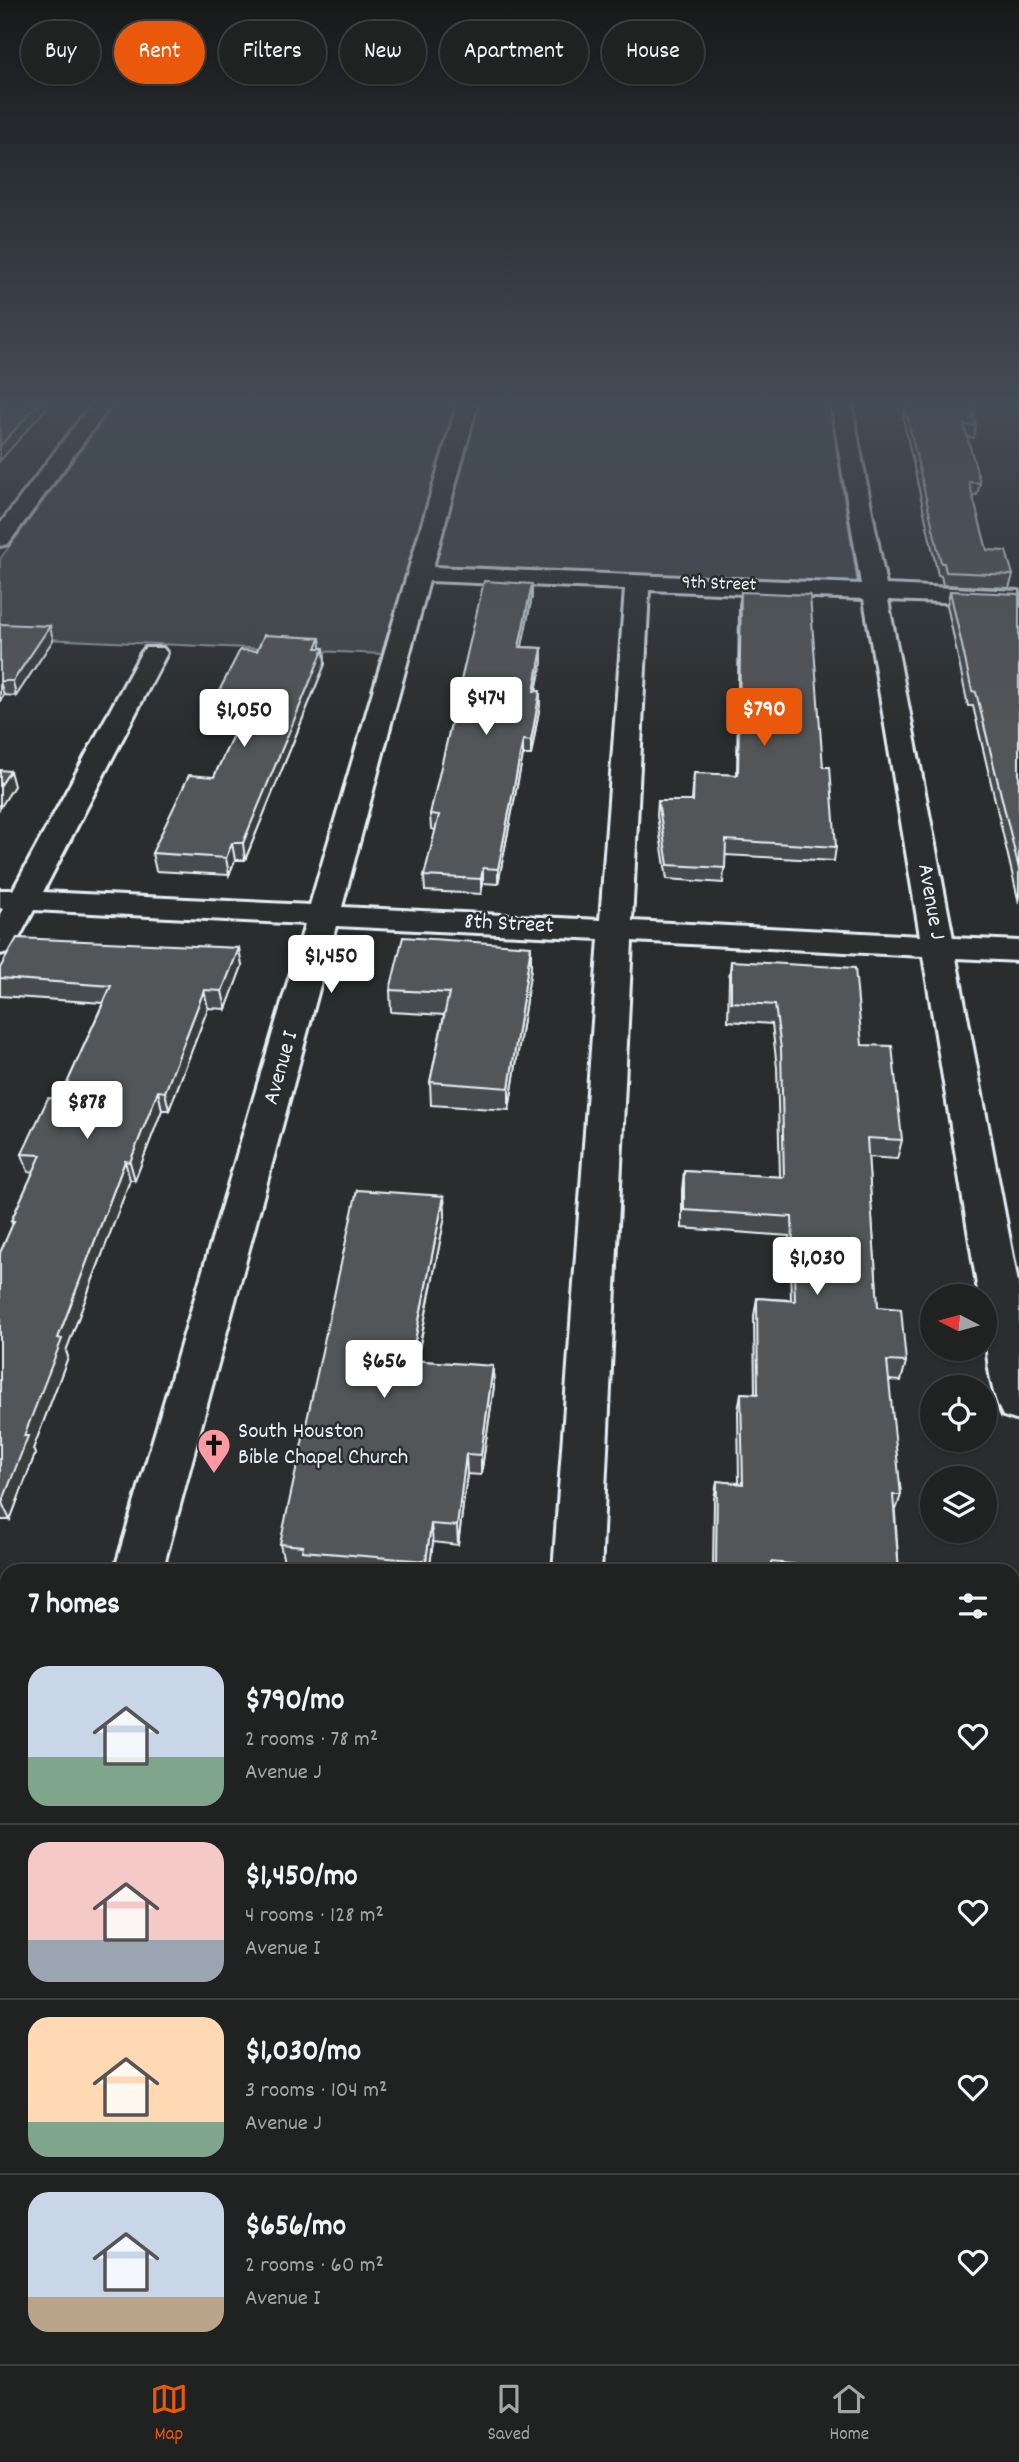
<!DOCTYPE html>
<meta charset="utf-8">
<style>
:root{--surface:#202222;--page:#2d2f2f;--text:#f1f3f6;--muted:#a2a4a5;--line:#3d3f40;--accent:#ea580c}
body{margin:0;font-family:Dekko,sans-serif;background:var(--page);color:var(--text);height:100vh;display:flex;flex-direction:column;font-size:26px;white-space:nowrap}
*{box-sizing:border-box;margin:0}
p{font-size:23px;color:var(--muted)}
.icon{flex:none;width:38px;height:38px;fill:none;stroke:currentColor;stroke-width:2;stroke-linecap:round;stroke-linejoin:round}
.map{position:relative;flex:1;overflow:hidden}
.details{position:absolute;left:0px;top:1564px;width:1020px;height:800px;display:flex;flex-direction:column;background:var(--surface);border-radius:21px 21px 0 0;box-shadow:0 2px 5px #0004,0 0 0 2px var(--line)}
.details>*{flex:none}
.guide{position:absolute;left:21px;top:21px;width:978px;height:63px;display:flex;gap:14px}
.needle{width:46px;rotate:276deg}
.controls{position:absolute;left:920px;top:1284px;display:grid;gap:14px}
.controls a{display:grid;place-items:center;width:77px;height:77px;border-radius:50%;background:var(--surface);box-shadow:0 2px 5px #0004,0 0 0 2px var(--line);font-size:35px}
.price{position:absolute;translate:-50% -60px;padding:0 16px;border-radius:7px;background:#fff;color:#222;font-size:23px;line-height:46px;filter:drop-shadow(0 2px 4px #0008)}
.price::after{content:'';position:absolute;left:50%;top:42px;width:21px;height:16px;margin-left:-10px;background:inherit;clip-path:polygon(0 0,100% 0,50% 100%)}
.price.active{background:var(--accent);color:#fff}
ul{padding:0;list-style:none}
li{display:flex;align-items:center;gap:21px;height:175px;padding:0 28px}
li+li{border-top:2px solid var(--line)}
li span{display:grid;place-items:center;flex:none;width:196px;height:140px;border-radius:21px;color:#555}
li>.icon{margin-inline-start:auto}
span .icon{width:84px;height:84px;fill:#fffc;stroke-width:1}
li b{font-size:30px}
h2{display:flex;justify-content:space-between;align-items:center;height:84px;padding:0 28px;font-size:30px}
.pill{padding:0 24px;border-radius:32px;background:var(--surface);box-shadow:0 2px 5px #0004,0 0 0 2px var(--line);font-size:24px;line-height:63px}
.pill.active{background:var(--accent);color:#fff}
.menu{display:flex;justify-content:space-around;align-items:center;height:98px;border-top:2px solid var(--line);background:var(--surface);font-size:19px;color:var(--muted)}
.menu a{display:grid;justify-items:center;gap:4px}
.menu .active{color:var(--accent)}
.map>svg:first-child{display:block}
.green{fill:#424648;stroke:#959ca0;stroke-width:2}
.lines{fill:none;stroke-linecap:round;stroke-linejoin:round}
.minor-casing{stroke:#e8f1f8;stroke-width:6}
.minor{fill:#2a2d2e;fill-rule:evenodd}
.wall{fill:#474b4d;stroke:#e8f1f8;stroke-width:2}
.shaded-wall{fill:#3a3d3e;stroke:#e8f1f8;stroke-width:2}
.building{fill:#535759;stroke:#e8f1f8;stroke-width:2}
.labels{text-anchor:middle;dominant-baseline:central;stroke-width:5;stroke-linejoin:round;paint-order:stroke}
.far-street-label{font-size:19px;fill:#e8f1f8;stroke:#2a2d2e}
.street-label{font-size:23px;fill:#e8f1f8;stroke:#2a2d2e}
.poi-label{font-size:23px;fill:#e8f1f8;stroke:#2a2d2e;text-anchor:start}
</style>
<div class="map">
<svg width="1019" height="2364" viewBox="0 0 1019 2364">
<rect width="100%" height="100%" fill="#2a2d2e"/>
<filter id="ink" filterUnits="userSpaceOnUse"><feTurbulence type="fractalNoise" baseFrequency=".0143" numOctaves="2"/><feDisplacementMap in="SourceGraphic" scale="14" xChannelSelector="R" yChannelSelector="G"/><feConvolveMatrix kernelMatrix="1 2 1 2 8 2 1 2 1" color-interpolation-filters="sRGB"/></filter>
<g filter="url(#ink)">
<!-- green -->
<path class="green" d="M117,402H829L858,585L410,568L383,654L0,637V559Z"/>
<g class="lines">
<defs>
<path id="minor" d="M93,402H113L8,544L0,546V524Z
M458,402H478L433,567L861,584L831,402H851L886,585L1019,591V605L888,600L953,938L1019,941V961L956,958L1019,1288V1421L1003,1416C986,1382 985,1335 985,1297H979L923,956L632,941L601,1572H553L599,939L336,926L162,1572H114L305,924L34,910L12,951L0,954V914L3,909L0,908V890H13L141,653L145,648H163L167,653L43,892L310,905ZM429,581L625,589L600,920L342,907ZM649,590L864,599L920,936L632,921Z
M0,1601L7,1602V1648L0,1647Z
M1013,1683H1019V1733H1013Z
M7,2000V2081L0,2084V2003Z
M515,2357H583V2364H515Z"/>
</defs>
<!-- minor casing -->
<use href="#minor" class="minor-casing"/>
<!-- minor -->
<use href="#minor" class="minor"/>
</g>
<!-- wall -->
<path class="wall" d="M907,402H977L975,415H973L976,426L974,438L967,437L980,483L977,495H972L987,550L1013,575L1009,588L943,585L941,576L938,575L903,418L905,407H908Z
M532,584V597L521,647L542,648V662L536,691L540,705L531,755H523L498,884L483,883L481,894L425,891L424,876L436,830L431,829L430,814Z
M950,591L1019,596V903L973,706H968L947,605Z
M741,592L823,767L836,847L834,861L725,855L723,883L667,879L657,816L658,801H692L694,773L737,775L739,605Z
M0,624L53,640L16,696L4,695L0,701Z
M324,648L325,664L245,860H235L229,875L156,871L152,853L214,777L244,711L221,710L218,693L257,651Z
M531,946V968L509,1110L431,1105L430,1082L444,1015L391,1012L390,990Z
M731,961L862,1045L902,1140L897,1159L868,1157L878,1307L906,1362L901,1381L888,1380L901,1495L895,1513L899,1572H713L714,1499L717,1481L739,1483L738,1411L741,1393L755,1394L754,1316L757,1298L791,1300L789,1236L682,1228V1190L684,1171L780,1177L777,1068L772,1024L728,1021L729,979Z
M242,966L226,1009L208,1008L169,1110H162L135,1180H130L66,1351L68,1357L33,1449L35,1454L10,1520H0V1253L13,1225L11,1221L33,1173L28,1172L22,1154L60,1099L103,1003L0,996V968Z
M444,1196L445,1216L417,1360L494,1386L481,1475L467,1474L458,1545L433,1542L429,1572H333L306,1569L305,1564L284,1562L280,1544Z
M776,2357H1005L1006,2364H776Z"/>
<!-- shaded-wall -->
<path class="shaded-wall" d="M40,402H52L0,461V446Z
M532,584V597L519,661V647Z
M50,626L53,640L16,696L13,681Z
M320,638L322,653L324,648L325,664L245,860L243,843Z
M542,648V662L533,705L534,691Z
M0,681L4,695L0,701Z
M540,691V705L531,755V741Z
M523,740V755L498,884V869Z
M10,771L14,786L0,808V786Z
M232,843L235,860L229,875L226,858Z
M483,868V883L481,894V879Z
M531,946V968L509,1110V1088Z
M239,948L242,966L226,1009L222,991Z
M204,990L208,1008L169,1110L165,1092Z
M158,1091L162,1110L135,1180L130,1162Z
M125,1161L130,1180L66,1351L68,1357L33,1449L35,1454L10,1520L2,1503L24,1436L58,1338Z
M444,1196L445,1216L413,1379L411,1360Z
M493,1366L494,1386L481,1475V1455Z
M466,1454L467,1474L458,1545L457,1526Z
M431,1524L433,1542L429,1572H427L426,1561Z
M158,2357H169L168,2364H157Z"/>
<!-- building -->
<path class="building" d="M0,402H40L0,446Z
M912,402H977L978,403H970L976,426L964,425L980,483L969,482L987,550L1006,551L1013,575L946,572L944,563H941L905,407H913Z
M484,581L532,584L519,647L542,648L534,691H540L531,741L523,740L498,869L483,868L481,879L424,876L439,815L430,814Z
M950,591L1018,594L1019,596V869L976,692L972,691Z
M741,592L810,595L823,767H830L836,847L726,840L725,868L668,865L658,801H693L694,773L738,775Z
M0,624L50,626L13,681H0Z
M264,635L320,638L316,648H324L243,843H232L226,858L152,853L189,775L214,777L251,695L218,693L240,650L257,651Z
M0,770L10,771L0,786Z
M403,937L531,946L509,1088L430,1082L449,993L390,990Z
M17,938L239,948L222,991L204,990L165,1092L158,1091L130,1162L125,1161L58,1338L62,1339L24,1436H28L2,1503H0V1253L14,1221H11L41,1155L22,1154L48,1098L60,1099L111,986L0,978V968Z
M731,961L855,968L862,1045L892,1046L902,1140L867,1138L878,1307L901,1309L906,1362L887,1361L901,1495H893L899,1572H877L771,1562V1572H716L717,1481L743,1484L741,1393L758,1394L757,1298L795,1301L792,1217L684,1210V1171L784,1177L781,1049L775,1005L731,1002Z
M357,1190L444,1196L411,1360L493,1366L481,1455L466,1454L457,1526L431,1524L426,1561L302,1551L303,1546L280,1544Z
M58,2357H158L157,2364H57Z
M784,2357H1005L1006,2364H784Z"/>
</g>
<!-- sky -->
<linearGradient id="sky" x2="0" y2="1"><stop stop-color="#171919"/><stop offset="0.55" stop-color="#444c57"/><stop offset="1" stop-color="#444c57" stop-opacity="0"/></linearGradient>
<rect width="1019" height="733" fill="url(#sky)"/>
<!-- icons -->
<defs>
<symbol id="church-pin" viewBox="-11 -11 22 30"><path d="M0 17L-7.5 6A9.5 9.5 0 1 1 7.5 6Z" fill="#ff9aa2" stroke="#2a2d2e"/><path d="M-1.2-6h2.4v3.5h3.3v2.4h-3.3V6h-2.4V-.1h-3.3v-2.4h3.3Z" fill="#111"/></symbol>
</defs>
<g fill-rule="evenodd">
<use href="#church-pin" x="195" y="1426" width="38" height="52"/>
</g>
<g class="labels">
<!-- far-street labels -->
<g class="far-street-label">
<text transform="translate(719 585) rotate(2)">9th Street</text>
</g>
<!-- street labels -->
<g class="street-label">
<text transform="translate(930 902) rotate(80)">Avenue J</text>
<text transform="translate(509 925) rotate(3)">8th Street</text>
<text transform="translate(282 1068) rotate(-74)">Avenue I</text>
</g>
<!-- poi labels -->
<g class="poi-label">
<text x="238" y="1432">South Houston<tspan x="238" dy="26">Bible Chapel Church</tspan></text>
</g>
</g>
</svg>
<div class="controls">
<a><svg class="needle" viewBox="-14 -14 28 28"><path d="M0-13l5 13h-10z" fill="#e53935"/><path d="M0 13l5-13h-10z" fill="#a2a4a5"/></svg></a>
<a><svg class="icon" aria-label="locate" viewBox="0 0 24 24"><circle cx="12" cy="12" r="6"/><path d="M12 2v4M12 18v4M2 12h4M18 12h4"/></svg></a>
<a><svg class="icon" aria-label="layers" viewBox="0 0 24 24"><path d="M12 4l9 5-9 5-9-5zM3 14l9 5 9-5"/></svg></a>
</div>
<b class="price" style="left:486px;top:737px">$474</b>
<b class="price active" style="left:764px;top:748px">$790</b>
<b class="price" style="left:244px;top:749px">$1,050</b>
<b class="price" style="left:331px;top:995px">$1,450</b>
<b class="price" style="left:87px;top:1141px">$878</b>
<b class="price" style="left:817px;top:1297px">$1,030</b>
<b class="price" style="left:384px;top:1400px">$656</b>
<div class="guide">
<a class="pill">Buy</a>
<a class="pill active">Rent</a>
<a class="pill">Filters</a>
<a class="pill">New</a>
<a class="pill">Apartment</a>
<a class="pill">House</a>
</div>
<section class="details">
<h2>7 homes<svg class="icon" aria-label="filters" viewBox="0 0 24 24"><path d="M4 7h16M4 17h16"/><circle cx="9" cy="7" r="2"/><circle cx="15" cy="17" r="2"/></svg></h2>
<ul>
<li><span style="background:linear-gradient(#c9d6e8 65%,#7fa58c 0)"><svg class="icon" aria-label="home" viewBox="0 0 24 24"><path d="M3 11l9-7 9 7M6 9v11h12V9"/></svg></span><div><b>$790/mo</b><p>2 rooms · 78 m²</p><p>Avenue J</p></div><svg class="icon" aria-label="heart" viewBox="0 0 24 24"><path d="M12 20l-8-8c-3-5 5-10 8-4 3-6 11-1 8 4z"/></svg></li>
<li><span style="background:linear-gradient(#f6c9c9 70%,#9aa5b1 0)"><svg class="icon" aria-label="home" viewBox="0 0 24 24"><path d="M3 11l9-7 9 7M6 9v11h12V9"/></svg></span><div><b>$1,450/mo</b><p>4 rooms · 128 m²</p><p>Avenue I</p></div><svg class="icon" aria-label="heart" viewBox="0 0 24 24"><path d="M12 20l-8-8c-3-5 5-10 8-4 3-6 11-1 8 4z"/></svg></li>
<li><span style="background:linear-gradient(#ffd9b3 75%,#7fa58c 0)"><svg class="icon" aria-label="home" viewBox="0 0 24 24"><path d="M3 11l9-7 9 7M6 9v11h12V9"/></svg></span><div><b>$1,030/mo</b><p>3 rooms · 104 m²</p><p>Avenue J</p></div><svg class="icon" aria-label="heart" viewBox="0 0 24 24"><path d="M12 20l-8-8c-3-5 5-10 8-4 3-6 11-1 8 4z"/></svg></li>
<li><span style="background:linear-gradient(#c9d6e8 75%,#b9a48a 0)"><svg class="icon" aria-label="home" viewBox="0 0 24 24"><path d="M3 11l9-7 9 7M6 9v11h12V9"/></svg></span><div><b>$656/mo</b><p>2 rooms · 60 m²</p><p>Avenue I</p></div><svg class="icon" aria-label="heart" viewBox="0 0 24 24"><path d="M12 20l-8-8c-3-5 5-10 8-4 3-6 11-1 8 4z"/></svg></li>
</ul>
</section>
</div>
<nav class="menu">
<a class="active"><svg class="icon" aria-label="map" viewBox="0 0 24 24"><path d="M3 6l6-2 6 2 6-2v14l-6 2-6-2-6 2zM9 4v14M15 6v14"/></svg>Map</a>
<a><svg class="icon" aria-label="saved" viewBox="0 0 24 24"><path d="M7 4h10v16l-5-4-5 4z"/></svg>Saved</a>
<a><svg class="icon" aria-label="home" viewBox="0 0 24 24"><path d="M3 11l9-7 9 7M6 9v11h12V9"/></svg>Home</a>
</nav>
